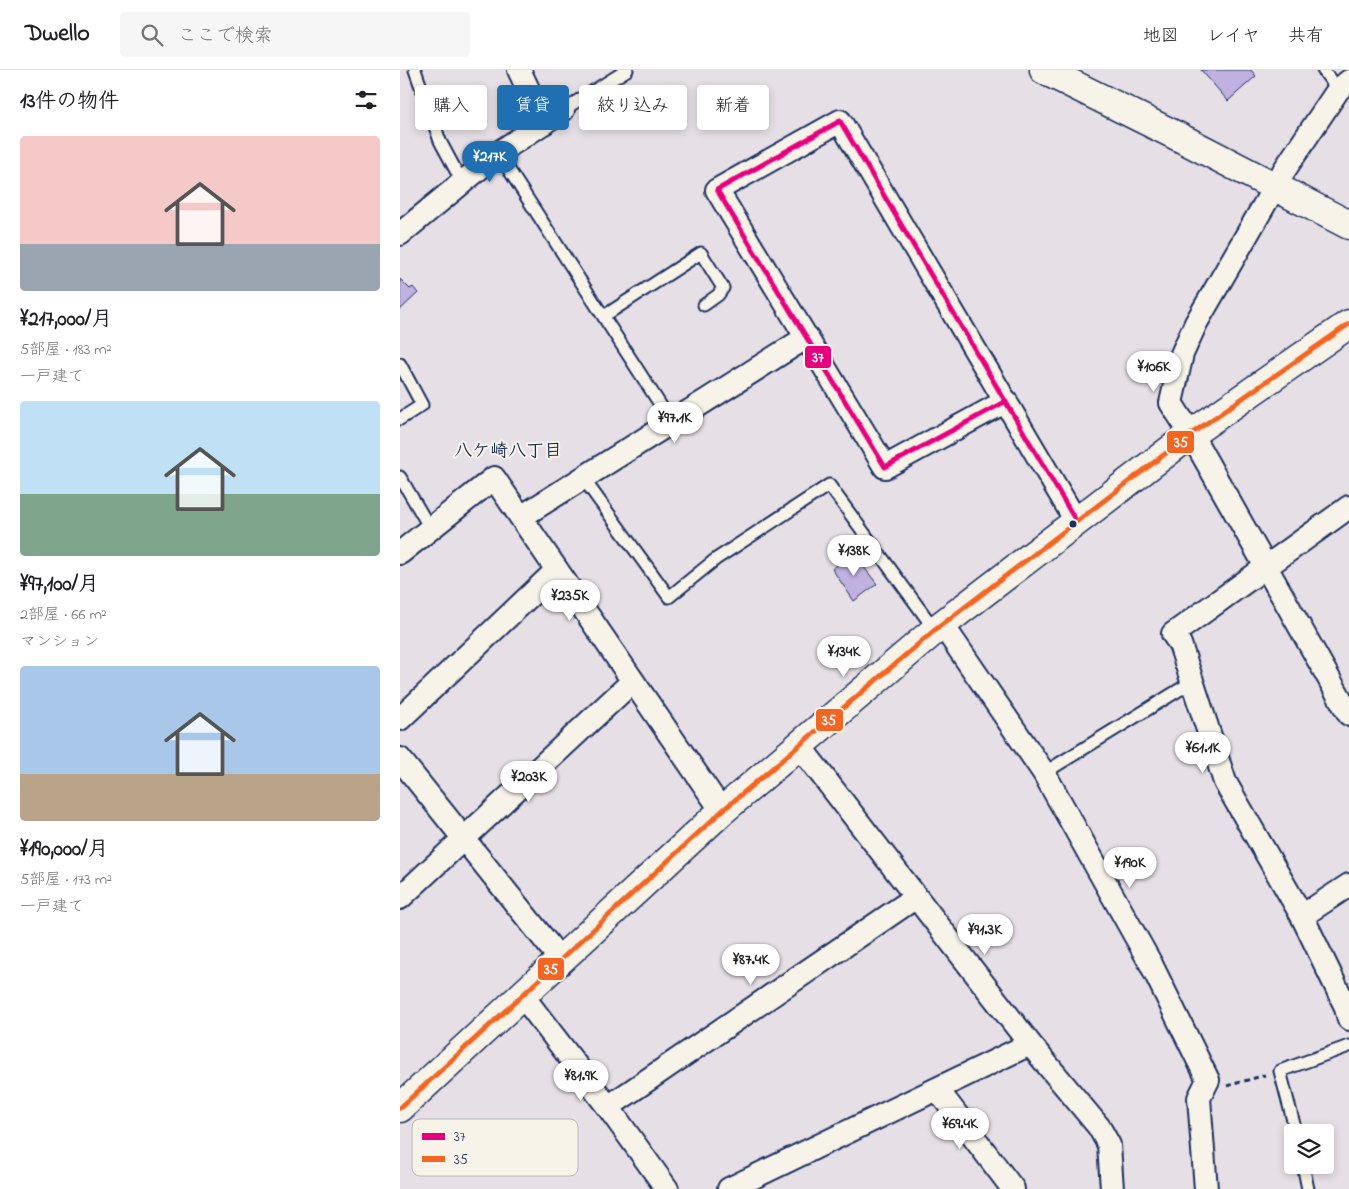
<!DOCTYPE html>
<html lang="ja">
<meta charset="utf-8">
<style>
:root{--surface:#fff;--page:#f6f6f6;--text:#202124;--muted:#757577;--line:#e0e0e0;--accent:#1f6fb2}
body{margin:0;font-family:"Indie Flower","Klee One",sans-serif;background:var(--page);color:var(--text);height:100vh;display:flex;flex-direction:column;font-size:19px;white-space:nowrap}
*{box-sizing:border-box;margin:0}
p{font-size:16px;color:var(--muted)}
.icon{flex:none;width:28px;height:28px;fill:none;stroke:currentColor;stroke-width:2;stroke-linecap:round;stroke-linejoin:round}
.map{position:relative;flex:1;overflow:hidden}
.panel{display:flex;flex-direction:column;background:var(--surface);width:400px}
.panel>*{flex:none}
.guide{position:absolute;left:15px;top:15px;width:475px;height:45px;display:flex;gap:10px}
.controls{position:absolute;left:884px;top:1054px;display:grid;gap:10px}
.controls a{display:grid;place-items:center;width:50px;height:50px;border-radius:5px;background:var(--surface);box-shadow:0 2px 8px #0003;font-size:25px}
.price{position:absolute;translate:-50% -42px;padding:0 11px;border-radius:18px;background:#fff;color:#222;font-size:16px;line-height:32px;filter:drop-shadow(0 1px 2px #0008)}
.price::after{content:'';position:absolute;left:50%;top:30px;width:15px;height:11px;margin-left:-8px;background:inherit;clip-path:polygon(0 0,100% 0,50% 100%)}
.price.selected{background:var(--accent);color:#fff}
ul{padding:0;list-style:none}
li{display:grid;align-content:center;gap:10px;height:265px;padding:0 20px}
li span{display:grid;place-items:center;height:155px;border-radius:5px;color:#555}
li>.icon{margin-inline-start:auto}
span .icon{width:90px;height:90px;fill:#fffc;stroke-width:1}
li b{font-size:21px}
h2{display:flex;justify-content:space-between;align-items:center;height:60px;padding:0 20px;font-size:21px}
.tag{padding:0 18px;border-radius:5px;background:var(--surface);box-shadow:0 2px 8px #0003;font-size:18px;line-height:45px}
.tag.selected{background:var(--accent);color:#fff}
header{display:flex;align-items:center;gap:30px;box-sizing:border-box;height:70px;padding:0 25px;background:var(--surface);border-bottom:1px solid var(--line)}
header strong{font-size:24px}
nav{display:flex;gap:28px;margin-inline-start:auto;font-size:18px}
.search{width:350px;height:45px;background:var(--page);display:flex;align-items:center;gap:12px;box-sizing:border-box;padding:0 18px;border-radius:5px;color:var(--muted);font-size:19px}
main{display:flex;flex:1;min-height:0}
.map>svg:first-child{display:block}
.building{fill:#c0b1e1;stroke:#1b2f5e}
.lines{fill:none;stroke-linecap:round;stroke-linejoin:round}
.lane-casing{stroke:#1b2f5e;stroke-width:15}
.street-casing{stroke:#1b2f5e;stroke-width:26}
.secondary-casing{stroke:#1b2f5e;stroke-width:31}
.path{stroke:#1b2f5e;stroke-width:3;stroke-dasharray:5 4;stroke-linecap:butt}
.lane{stroke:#f7f3e8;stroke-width:11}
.street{stroke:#f7f3e8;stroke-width:22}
.secondary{stroke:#f7f3e8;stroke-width:28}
.bus-1-casing{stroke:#f7f3e8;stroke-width:9}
.bus-2-casing{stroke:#f7f3e8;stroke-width:9}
.bus-1{stroke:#e5007d;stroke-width:5}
.bus-2{stroke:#f26522;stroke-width:5}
.bus-dot{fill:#1b2f5e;stroke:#f7f3e8;stroke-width:2}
.labels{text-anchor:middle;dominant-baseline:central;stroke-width:4;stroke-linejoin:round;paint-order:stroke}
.neighbourhood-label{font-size:18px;font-weight:bold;fill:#1b2f5e;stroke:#f7f3e8}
.key{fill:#f7f3e8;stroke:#b5b8bf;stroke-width:1}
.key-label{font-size:14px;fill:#1b2f5e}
.line-badge{stroke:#f7f3e8;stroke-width:2}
.badge-label{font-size:14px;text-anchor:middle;font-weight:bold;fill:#fff}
</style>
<header>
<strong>Dwello</strong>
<div class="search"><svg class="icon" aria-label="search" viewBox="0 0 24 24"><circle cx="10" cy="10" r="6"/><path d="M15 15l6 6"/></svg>ここで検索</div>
<nav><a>地図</a><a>レイヤ</a><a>共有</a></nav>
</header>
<main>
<section class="panel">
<h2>13件の物件<svg class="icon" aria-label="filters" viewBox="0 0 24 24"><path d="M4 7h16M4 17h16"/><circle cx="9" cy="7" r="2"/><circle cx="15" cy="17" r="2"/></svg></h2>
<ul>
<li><span style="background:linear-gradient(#f6c9c9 70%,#9aa5b1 0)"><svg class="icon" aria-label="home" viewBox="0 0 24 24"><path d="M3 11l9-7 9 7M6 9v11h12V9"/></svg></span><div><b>¥217,000/月</b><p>5部屋 · 183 m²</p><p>一戸建て</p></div></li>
<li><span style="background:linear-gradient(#bfe0f5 60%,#7fa58c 0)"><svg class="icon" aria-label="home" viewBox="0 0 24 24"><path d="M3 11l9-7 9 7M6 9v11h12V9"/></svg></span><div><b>¥97,100/月</b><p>2部屋 · 66 m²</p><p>マンション</p></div></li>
<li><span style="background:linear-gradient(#a9c7e8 70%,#b9a48a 0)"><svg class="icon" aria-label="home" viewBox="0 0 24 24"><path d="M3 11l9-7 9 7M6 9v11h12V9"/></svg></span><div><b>¥190,000/月</b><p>5部屋 · 173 m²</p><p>一戸建て</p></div></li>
</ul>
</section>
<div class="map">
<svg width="949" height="1119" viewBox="0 0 949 1119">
<rect width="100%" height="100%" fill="#e6dfe6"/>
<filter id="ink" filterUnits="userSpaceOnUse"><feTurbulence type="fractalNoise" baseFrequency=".02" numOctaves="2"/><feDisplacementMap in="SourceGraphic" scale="10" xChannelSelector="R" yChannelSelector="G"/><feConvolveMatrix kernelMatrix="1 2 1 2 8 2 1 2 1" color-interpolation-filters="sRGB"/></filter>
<g filter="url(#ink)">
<!-- building -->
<path class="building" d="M801,0H851L856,6L828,31Z
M0,209L10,219L13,217L18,223L0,240Z
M453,483L477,514L454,531L432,499Z"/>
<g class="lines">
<defs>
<path id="lane" d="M15,0L40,71L62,112
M923,0L938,20
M163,40L227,0
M98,83L272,353
M204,246L301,183L323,218L318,225L304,235
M0,294L22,335L0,349
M0,407L30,458
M183,408L269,527L316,489L429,415L535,560
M644,703L792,612
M896,1062L880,1001L949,976
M903,1095L908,1119"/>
<path id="street" d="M119,0L144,53
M949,11L938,20L885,99L796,253L782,284L771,333L791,364L949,644
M0,164L98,83L163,40
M606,331L485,397L317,120L440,51L676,451
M949,437L773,564L780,574L825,712L902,846L945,935L949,949
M121,447L407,267
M0,483L94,408L322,741
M542,554L644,703L751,894L808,1010L799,1028L806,1119
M0,649L157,500
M398,674L630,974L699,1057L709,1075L712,1119
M0,689L160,889
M0,828L233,611
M902,846L949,815
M122,925L208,1037L267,1119
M537,1019L613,1119
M208,1037L516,827
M329,1119L630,974"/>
<path id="secondary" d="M644,0L777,66L949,155
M0,1038L322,741L535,560L791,364L949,254"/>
</defs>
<!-- lane casing -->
<use href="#lane" class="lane-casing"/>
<!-- street casing -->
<use href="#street" class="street-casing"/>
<!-- secondary casing -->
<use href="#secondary" class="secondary-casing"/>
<!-- path -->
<path class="path" d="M827,1016L865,1005"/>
<!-- lane -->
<use href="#lane" class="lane"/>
<!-- street -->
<use href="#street" class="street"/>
<!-- secondary -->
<use href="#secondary" class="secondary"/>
<defs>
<path id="bus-1" d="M606,331L485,397L317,120L440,51L676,451"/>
<path id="bus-2" d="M0,1038L322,741L535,560L791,364L949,254"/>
</defs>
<!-- bus-1 casing -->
<use href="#bus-1" class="bus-1-casing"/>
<!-- bus-2 casing -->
<use href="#bus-2" class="bus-2-casing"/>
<!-- bus-1 -->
<use href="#bus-1" class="bus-1"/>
<!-- bus-2 -->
<use href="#bus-2" class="bus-2"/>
</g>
</g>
<!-- markers -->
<circle class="bus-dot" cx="673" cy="454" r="4.5"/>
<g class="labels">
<!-- neighbourhood labels -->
<g class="neighbourhood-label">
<text x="108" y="382">八ケ崎八丁目</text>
</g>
</g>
<!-- legend -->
<rect x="12" y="1049" width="166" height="57" rx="8" class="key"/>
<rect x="22" y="1063" width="23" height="7" fill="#e5007d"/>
<rect x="22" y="1086" width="23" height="6" fill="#f26522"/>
<g class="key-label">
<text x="54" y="1071">37</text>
<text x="54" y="1094">35</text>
</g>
<g class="line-badge">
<rect x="404" y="275" width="28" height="24" rx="5" fill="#e5007d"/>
<rect x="766" y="360" width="29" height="24" rx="5" fill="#f26522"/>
<rect x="415" y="638" width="29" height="24" rx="5" fill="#f26522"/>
<rect x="137" y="887" width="28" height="24" rx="5" fill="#f26522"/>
</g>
<g class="badge-label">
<text x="418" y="292">37</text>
<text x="781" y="377">35</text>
<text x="429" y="655">35</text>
<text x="151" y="904">35</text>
</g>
</svg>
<div class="controls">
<a><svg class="icon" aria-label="layers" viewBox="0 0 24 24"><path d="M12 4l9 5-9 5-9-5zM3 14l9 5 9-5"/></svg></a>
</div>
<b class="price selected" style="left:90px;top:113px">¥217K</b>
<b class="price" style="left:754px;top:323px">¥106K</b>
<b class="price" style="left:275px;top:374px">¥97.1K</b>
<b class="price" style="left:454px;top:507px">¥138K</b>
<b class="price" style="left:170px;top:552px">¥235K</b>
<b class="price" style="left:444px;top:608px">¥134K</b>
<b class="price" style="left:803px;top:704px">¥61.1K</b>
<b class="price" style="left:129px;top:733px">¥203K</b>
<b class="price" style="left:730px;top:819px">¥190K</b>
<b class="price" style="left:585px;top:886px">¥91.3K</b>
<b class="price" style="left:351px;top:916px">¥87.4K</b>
<b class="price" style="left:181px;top:1032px">¥81.9K</b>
<b class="price" style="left:560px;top:1080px">¥69.4K</b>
<div class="guide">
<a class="tag">購入</a>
<a class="tag selected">賃貸</a>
<a class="tag">絞り込み</a>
<a class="tag">新着</a>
</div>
</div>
</main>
